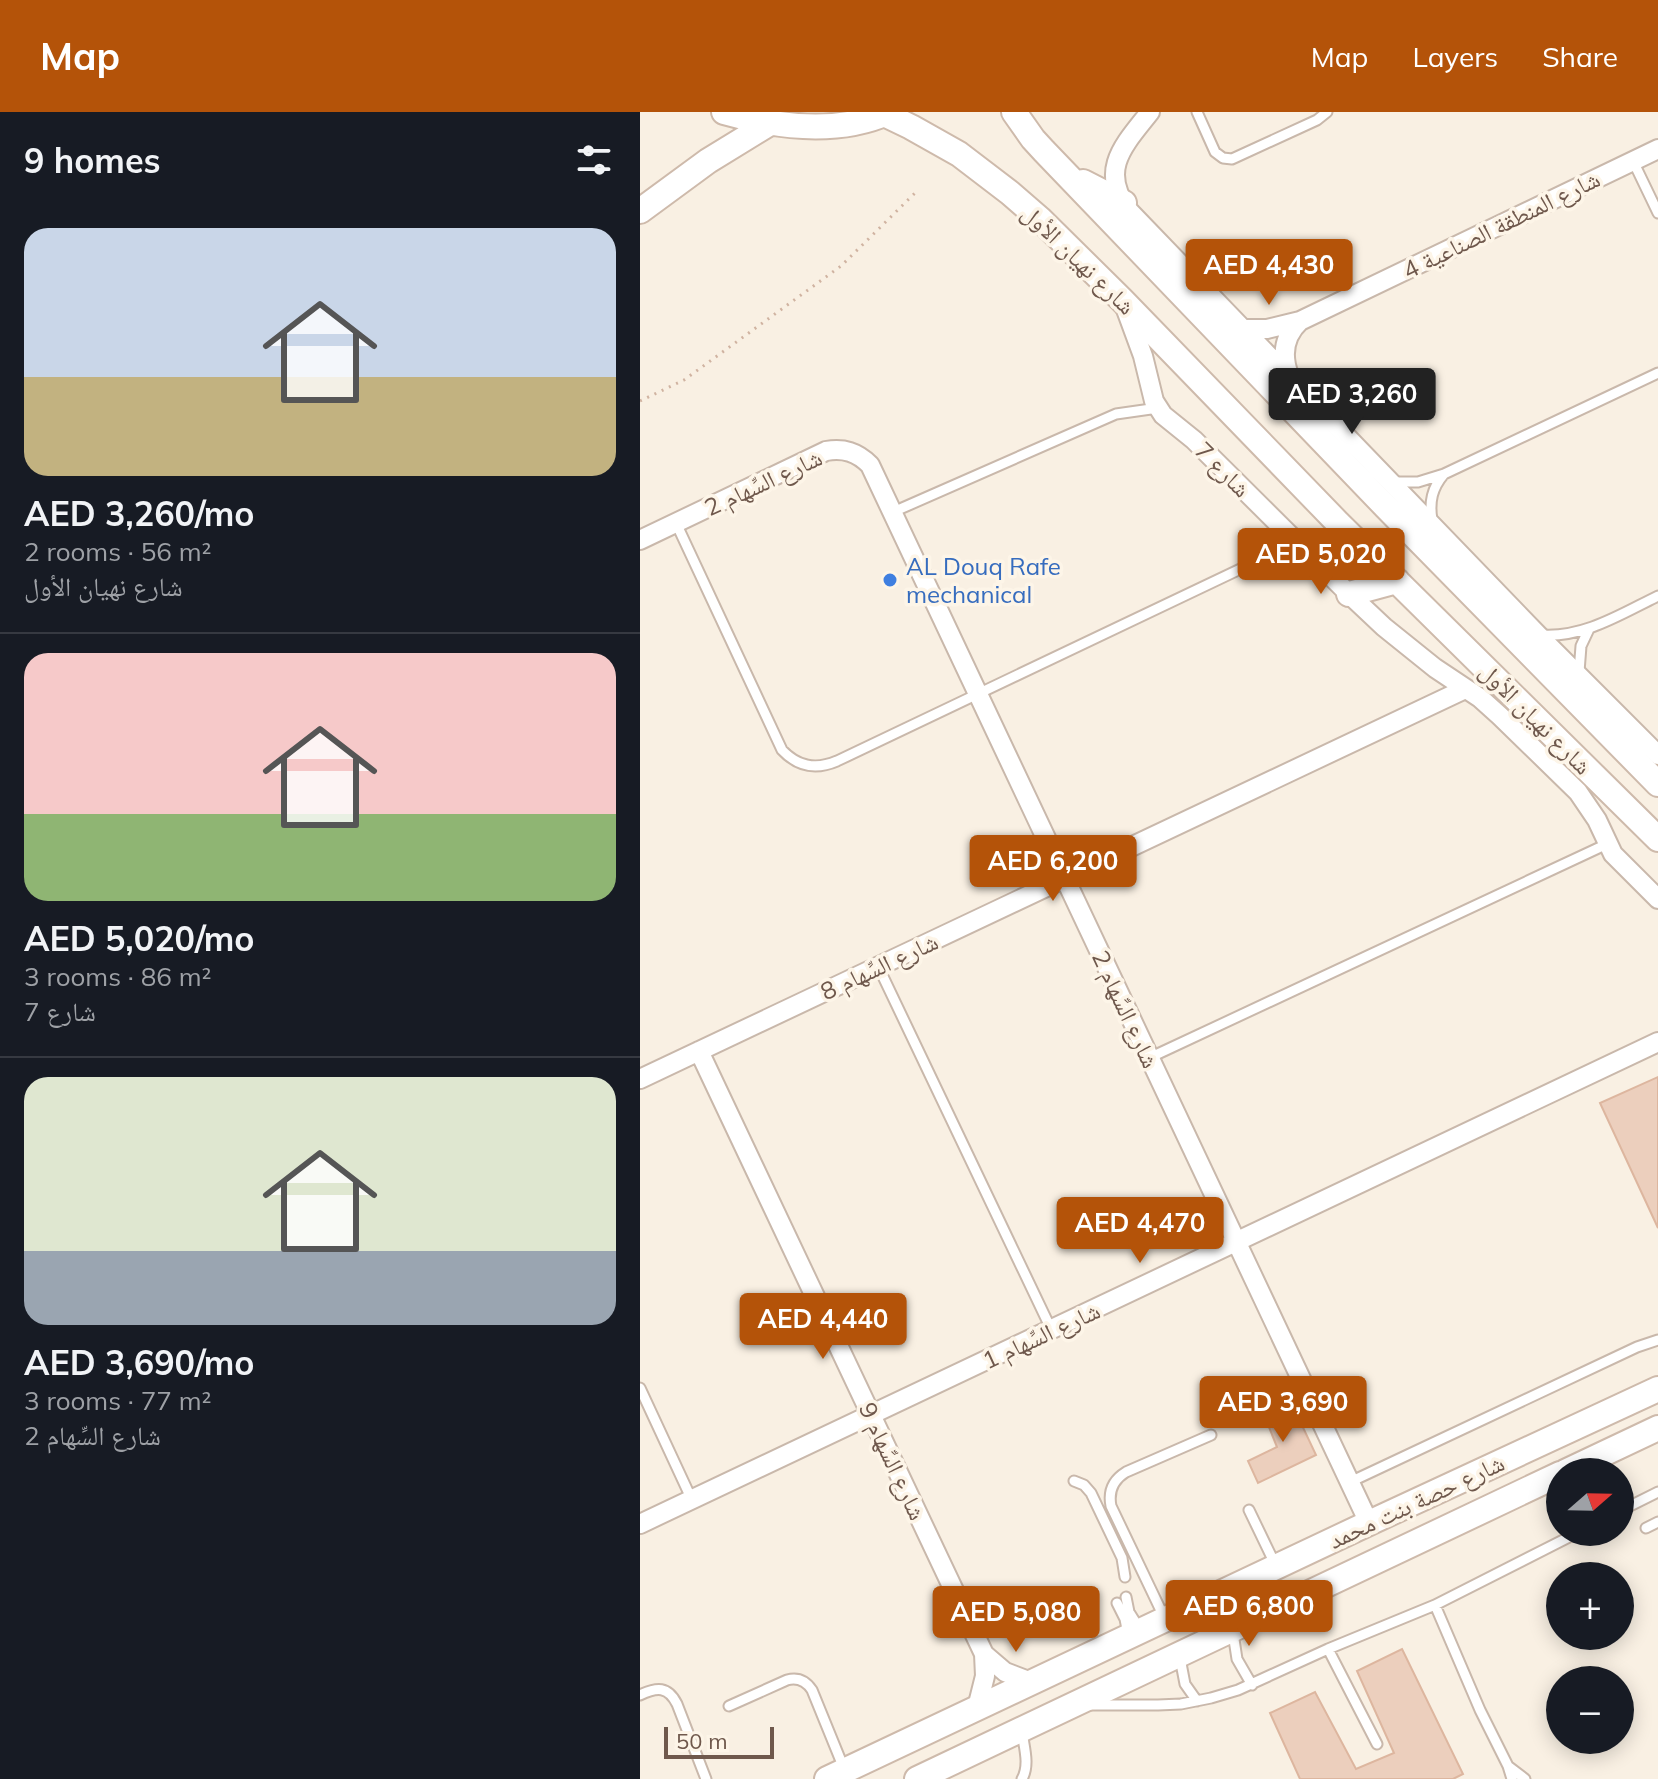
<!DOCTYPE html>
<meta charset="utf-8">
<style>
:root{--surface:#171b24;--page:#242831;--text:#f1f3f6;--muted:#9ea1a6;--line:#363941;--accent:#b45309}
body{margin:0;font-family:Mulish,"Noto Naskh Arabic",sans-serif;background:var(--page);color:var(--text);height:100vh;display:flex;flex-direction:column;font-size:30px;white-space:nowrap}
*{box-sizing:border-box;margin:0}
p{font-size:26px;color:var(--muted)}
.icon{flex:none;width:44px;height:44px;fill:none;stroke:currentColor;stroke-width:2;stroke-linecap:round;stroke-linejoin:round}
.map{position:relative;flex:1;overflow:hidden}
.side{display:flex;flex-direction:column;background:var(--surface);width:640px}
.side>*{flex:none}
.needle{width:52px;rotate:70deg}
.buttons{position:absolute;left:906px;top:1346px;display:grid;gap:16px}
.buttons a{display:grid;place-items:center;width:88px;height:88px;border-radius:50%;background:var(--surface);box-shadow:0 4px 20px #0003;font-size:40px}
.scale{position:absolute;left:24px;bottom:20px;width:110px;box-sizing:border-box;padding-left:8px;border:4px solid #6f584c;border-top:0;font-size:22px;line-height:28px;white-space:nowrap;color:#6f584c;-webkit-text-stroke:6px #fdf5e8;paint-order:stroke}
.price{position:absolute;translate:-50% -68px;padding:0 18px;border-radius:8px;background:var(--accent);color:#fff;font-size:26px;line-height:52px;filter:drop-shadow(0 2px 4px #0008)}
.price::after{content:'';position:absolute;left:50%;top:48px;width:24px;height:18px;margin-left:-12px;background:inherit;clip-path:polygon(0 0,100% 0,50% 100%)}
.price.on{background:#222;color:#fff}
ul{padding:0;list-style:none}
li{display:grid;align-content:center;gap:16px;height:424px;padding:0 24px}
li+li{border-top:2px solid var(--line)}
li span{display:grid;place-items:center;height:248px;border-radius:24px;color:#555}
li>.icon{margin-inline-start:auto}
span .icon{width:144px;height:144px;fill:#fffc;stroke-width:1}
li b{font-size:34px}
h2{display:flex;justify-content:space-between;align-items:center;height:96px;padding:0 24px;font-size:34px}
header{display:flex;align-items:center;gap:48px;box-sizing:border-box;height:112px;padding:0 40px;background:var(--accent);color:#fff}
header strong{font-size:38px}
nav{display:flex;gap:44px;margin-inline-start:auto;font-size:28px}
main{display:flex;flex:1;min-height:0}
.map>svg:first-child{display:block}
.building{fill:#eccfbd;stroke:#ddb69f;stroke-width:2}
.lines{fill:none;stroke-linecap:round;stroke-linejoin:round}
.lane-casing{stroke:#c9b8ab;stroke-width:13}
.street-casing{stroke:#c9b8ab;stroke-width:22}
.secondary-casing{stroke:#cebaab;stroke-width:28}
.path{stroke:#d0b3a1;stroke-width:3;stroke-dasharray:2 6;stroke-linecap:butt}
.lane{stroke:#fff;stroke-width:9}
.street{stroke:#fff;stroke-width:18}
.secondary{stroke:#fff;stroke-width:24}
.shop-dot{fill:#3f7fe0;stroke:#fdf5e8;stroke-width:3}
.labels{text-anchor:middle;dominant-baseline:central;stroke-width:7;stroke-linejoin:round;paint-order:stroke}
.street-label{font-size:24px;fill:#6f584c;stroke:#fdf5e8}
.shop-label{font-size:24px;fill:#366cbe;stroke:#fdf5e8;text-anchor:start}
</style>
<header>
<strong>Map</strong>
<nav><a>Map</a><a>Layers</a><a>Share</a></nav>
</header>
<main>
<section class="side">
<h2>9 homes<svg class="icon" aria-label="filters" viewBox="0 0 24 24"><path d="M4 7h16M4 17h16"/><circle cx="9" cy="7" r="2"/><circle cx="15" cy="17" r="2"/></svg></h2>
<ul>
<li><span style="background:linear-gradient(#c9d6e8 60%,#c2b280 0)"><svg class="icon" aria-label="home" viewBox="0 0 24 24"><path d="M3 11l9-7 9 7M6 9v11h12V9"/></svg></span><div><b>AED 3,260/mo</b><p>2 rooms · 56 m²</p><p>شارع نهيان الأول</p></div></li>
<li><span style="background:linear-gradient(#f6c9c9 65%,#8fb573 0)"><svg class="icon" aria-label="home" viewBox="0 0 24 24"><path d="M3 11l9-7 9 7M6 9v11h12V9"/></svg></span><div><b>AED 5,020/mo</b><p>3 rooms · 86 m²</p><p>شارع 7</p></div></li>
<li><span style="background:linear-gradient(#dfe7d0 70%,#9aa5b1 0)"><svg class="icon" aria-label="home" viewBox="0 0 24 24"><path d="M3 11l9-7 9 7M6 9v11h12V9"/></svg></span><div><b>AED 3,690/mo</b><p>3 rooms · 77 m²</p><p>شارع السِّهام 2</p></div></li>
</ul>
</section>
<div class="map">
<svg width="1018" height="1667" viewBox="0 0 1018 1667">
<rect width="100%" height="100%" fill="#f9f0e3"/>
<!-- building -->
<path class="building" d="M1018,965V1116L960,991Z
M651,1290L676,1343L618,1371L608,1349L637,1335L624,1303Z
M762,1537L823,1662L813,1667H660L630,1601L675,1580L716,1657L754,1641L717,1559Z"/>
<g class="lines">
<defs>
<path id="lane" d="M557,0L575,40L583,46L592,47L677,8L687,0
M993,49L1018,101
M755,370H778L804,362L1018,261
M253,400L476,302L518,296
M792,408C789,390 792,376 804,362
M36,411L142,638C158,655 176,658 197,649L657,430
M901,523C944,526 981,502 1018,484
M939,560L941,534L949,517
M238,854L412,1219
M509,946L967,732
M0,1276L52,1388
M434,1369L444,1373L451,1381L482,1446L485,1465
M710,1370L997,1235L1018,1228
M609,1398L635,1452
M980,1399L1018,1380
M1006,1416L1018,1410
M486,1485L489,1500L499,1516
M477,1491L485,1507L488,1522
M795,1493L840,1598L868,1654L872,1667
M525,1507L471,1394C468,1379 473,1368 486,1360L571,1323
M593,1521L597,1547L612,1573
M688,1537L737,1632
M540,1546L545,1572L557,1589
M0,1583C17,1575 28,1574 37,1592L66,1667
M448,1593H518L541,1592L571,1586L598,1578L688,1537L795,1493L939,1420
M89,1594L147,1568C158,1565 166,1569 172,1578L205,1659
M382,1620C384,1635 390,1653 382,1667
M868,1654L885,1667"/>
<path id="street" d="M510,0C484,33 458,58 489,99L898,523L1018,643
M485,195L503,244L514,289L523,303L554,328L709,482L744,515L795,556L840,586L860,604L938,680L957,708L973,742L1018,787
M604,217H627L660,209L1018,37
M649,263C641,242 644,224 660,209
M0,428L186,339C204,336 217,340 230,353L729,1411
M59,939L344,1542L365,1560L391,1570
M0,967L825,577
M0,1412L1018,930
M337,1596L345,1564L344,1542"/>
<path id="secondary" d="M84,0C136,15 198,23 249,0
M374,0L393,27L404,39L746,395L1018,672
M244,2L271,15L319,42L370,81L400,107L482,188L698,411L1018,727
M443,70L484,91
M0,99L68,49L130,11
M709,482L757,469
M925,1360L1018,1316
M187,1667L729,1411L1018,1277
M277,1667L920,1362"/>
</defs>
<!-- lane casing -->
<use href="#lane" class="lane-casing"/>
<!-- street casing -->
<use href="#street" class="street-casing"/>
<!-- secondary casing -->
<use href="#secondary" class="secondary-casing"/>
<!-- path -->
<path class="path" d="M0,289L44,268L201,154L276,80"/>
<!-- lane -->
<use href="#lane" class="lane"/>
<!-- street -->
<use href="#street" class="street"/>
<!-- secondary -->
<use href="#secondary" class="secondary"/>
</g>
<!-- markers -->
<circle class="shop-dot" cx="250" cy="468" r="8"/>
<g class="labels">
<!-- street labels -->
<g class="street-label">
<text transform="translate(861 112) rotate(-26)">شارع المنطقة الصناعية 4</text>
<text transform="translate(439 147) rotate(44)">شارع نهيان الأول</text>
<text transform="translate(583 357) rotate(45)">شارع 7</text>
<text transform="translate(123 370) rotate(-25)">شارع السِّهام 2</text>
<text transform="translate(896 606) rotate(45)">شارع نهيان الأول</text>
<text transform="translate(239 854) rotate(-25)">شارع السِّهام 8</text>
<text transform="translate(486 897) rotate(65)">شارع السِّهام 2</text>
<text transform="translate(401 1223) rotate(-25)">شارع السِّهام 1</text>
<text transform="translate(253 1349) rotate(65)">شارع السِّهام 9</text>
<text transform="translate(776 1389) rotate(-25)">شارع حصة بنت محمد</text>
</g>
<!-- shop labels -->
<g class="shop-label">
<text x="266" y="454">AL Douq Rafe<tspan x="266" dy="28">mechanical</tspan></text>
</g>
</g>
</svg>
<div class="buttons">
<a><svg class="needle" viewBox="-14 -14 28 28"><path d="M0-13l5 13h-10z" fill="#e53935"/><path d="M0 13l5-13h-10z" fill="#9ea1a6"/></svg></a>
<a>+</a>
<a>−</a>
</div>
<div class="scale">50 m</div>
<b class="price" style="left:629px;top:195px">AED 4,430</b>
<b class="price on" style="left:712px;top:324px">AED 3,260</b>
<b class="price" style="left:681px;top:484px">AED 5,020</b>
<b class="price" style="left:413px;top:791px">AED 6,200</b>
<b class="price" style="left:500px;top:1153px">AED 4,470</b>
<b class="price" style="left:183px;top:1249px">AED 4,440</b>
<b class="price" style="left:643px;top:1332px">AED 3,690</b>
<b class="price" style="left:609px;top:1536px">AED 6,800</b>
<b class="price" style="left:376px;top:1542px">AED 5,080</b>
</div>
</main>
